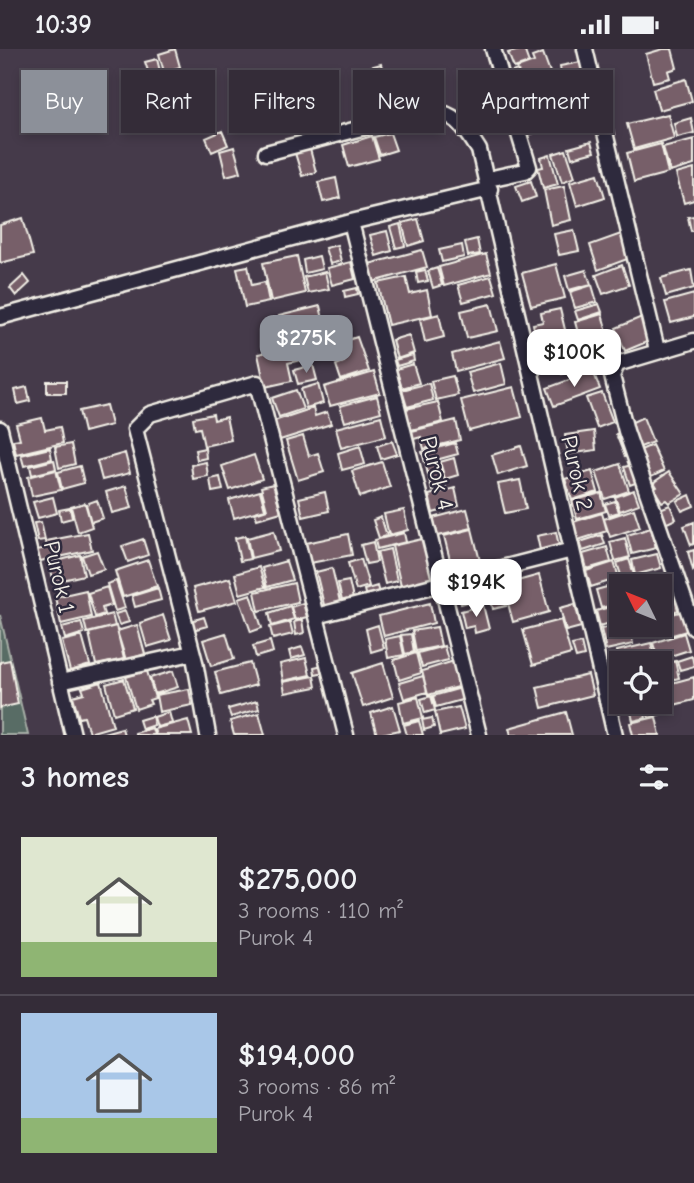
<!DOCTYPE html>
<meta charset="utf-8">
<style>
:root{--surface:#342c38;--page:#3c3440;--text:#f1f3f6;--muted:#a9a7ae;--line:#4e4853;--accent:#8c9099}
body{margin:0;font-family:"Comic Neue",sans-serif;background:var(--page);color:var(--text);height:100vh;display:flex;flex-direction:column;font-size:26px;white-space:nowrap}
*{box-sizing:border-box;margin:0}
p{font-size:23px;color:var(--muted)}
.icon{flex:none;width:38px;height:38px;fill:none;stroke:currentColor;stroke-width:2;stroke-linecap:round;stroke-linejoin:round}
.map{position:relative;height:686px;overflow:hidden}
.side{display:flex;flex-direction:column;background:var(--surface);flex:1}
.side>*{flex:none}
.top-card{position:absolute;left:21px;top:21px;width:653px;height:63px;display:flex;gap:14px}
.needle{width:46px;rotate:313deg}
.buttons{position:absolute;left:609px;top:525px;display:grid;gap:14px}
.buttons a{display:grid;place-items:center;width:63px;height:63px;border-radius:0px;background:var(--surface);box-shadow:0 4px 10px #0003,0 0 0 2px var(--line);font-size:35px}
.price{position:absolute;translate:-50% -60px;padding:0 16px;border-radius:14px;background:#fff;color:#222;font-size:23px;line-height:46px;filter:drop-shadow(0 2px 4px #0008)}
.price::after{content:'';position:absolute;left:50%;top:42px;width:21px;height:16px;margin-left:-10px;background:inherit;clip-path:polygon(0 0,100% 0,50% 100%)}
.price.current{background:var(--accent);color:#fff}
ul{padding:0;list-style:none}
li{display:flex;align-items:center;gap:21px;height:175px;padding:0 21px}
li+li{border-top:2px solid var(--line)}
li span{display:grid;place-items:center;flex:none;width:196px;height:140px;border-radius:0px;color:#555}
li>.icon{margin-inline-start:auto}
span .icon{width:84px;height:84px;fill:#fffc;stroke-width:1}
li b{font-size:30px}
h2{display:flex;justify-content:space-between;align-items:center;height:84px;padding:0 21px;font-size:30px}
.pill{padding:0 24px;border-radius:0px;background:var(--surface);box-shadow:0 4px 10px #0003,0 0 0 2px var(--line);font-size:24px;line-height:63px}
.pill.current{background:var(--accent);color:#fff}
.status{display:flex;justify-content:space-between;align-items:center;height:49px;padding:0 35px;background:var(--surface);direction:ltr}
.status svg{height:19px;fill:currentColor}
.map>svg:first-child{display:block}
.green{fill:#596c65;stroke:#a6aea6;stroke-width:2}
.building{fill:#775f69;stroke:#f4f1e8;stroke-width:2}
.lines{fill:none;stroke-linecap:round;stroke-linejoin:round}
.minor-casing{stroke:#f4f1e8;stroke-width:19}
.minor{stroke:#2f2a3d;stroke-width:14}
.labels{text-anchor:middle;dominant-baseline:central;stroke-width:5;stroke-linejoin:round;paint-order:stroke}
.street-label{font-size:23px;fill:#f4f1e8;stroke:#2f2a3d}
</style>
<div class="status"><b>10:39</b><svg viewBox="0 0 49 12"><path d="M0 12V9h3v3zM5 12V6h3v6zM10 12V3h3v9zM15 12V0h3v12zM26 1h20v11H26zM47 4h2v5h-2z"/></svg></div>
<div class="map">
<svg width="694" height="686" viewBox="0 0 694 686">
<rect width="100%" height="100%" fill="#453a4a"/>
<filter id="ink" filterUnits="userSpaceOnUse"><feTurbulence type="fractalNoise" baseFrequency=".0143" numOctaves="2"/><feDisplacementMap in="SourceGraphic" scale="14" xChannelSelector="R" yChannelSelector="G"/><feConvolveMatrix kernelMatrix="1 2 1 2 8 2 1 2 1" color-interpolation-filters="sRGB"/></filter>
<g filter="url(#ink)">
<!-- green -->
<path class="green" d="M0,566L28,686H0Z"/>
<!-- building -->
<path class="building" d="M175,0L180,18L164,23L159,5Z
M524,0L529,14L514,19L508,4Z
M663,0H672L677,19L668,22L670,29L653,33L646,5Z
M543,4L555,37L544,40L540,29L523,35L517,19L534,13L532,8Z
M157,10L160,22L149,25L145,13Z
M581,13L587,36L563,40L560,17Z
M381,15L388,41L366,48L359,21Z
M517,21L523,36L518,38L512,23Z
M413,27L417,43L392,50L388,34Z
M686,30L692,52L659,61L653,40Z
M540,31L545,43L537,45L533,34Z
M532,35L538,49L522,55L517,41Z
M581,37L587,67L549,74L543,44Z
M382,45L384,53L368,58L366,50Z
M540,49L545,63L526,70L521,56Z
M328,58L335,82L320,86L313,62Z
M668,65L674,89L634,100L627,75Z
M545,68L547,81L530,85L527,73Z
M691,69L694,84L677,88L674,74Z
M222,82L228,96L212,103L206,89Z
M390,84L396,101L380,106L374,88Z
M372,87L379,110L349,118L343,96Z
M694,90V116L670,123L663,98Z
M591,93L594,103L572,109L569,99Z
M661,95L668,124L634,133L627,104Z
M234,98L241,123L226,127L220,102Z
M310,100L316,123L302,127L295,104Z
M566,101L575,128L562,133L553,105Z
M550,106L558,135L543,139L538,119L543,118L541,109Z
M694,120V151L684,154L676,125Z
M598,125L605,148L577,157L570,133Z
M336,129L340,149L323,153L318,133Z
M531,132L536,148L522,153L516,137Z
M564,137L571,171L551,176L544,141Z
M694,167V182H691L688,168Z
M23,169L33,206L0,214V176Z
M418,170L424,192L408,197L402,174Z
M400,175L405,197L396,199L390,178Z
M574,181L579,202L559,206L554,185Z
M387,182L392,202L376,207L370,186Z
M621,185L630,209L598,221L590,196Z
M477,190L480,205L468,207L465,193Z
M337,196L341,212L330,215L325,199Z
M462,196L464,208L442,213L439,201Z
M422,201L427,218L373,233L369,215Z
M486,205L491,224L444,237L439,218Z
M297,207L305,244L271,252L263,214Z
M319,207L322,220L305,224L303,211Z
M351,213L355,230L332,236L327,219Z
M556,215L565,249L531,257L522,224Z
M622,216L629,236L603,245L596,226Z
M248,217L252,236L265,233L269,253L245,258L237,219Z
M437,219L442,236L433,239L428,222Z
M425,221L428,232L418,234L416,223Z
M586,221L591,235L569,241L565,227Z
M691,221L694,239L666,247L661,229Z
M325,223L329,240L308,244L304,228Z
M24,226L30,234L16,247L10,239Z
M491,227L496,244L463,253L458,236Z
M406,228L410,245L427,241L432,266L388,276L378,234Z
M592,236L597,253L575,259L570,243Z
M357,239L358,245L345,248L344,242Z
M694,245V268L671,274L665,253Z
M491,255L498,282L467,289L461,262Z
M599,255L602,263L578,271L575,262Z
M320,257L323,270L282,280L279,267Z
M560,260L567,289L548,293L547,287L536,289L533,275L543,273L541,264Z
M439,265L444,288L425,293L420,270Z
M602,265L607,283L580,291L575,273Z
M644,267L654,290L625,302L616,279Z
M313,278L316,288L286,295L284,285Z
M606,283L613,304L587,312L580,292Z
M409,286L414,304L397,310L392,291Z
M357,288L369,322L341,331L336,316L344,313L338,294Z
M500,292L505,309L456,322L452,305Z
M301,295L305,310L288,314L292,332L265,338L258,305Z
M579,298L584,318L562,325L556,304Z
M553,300L557,315L543,319L539,305Z
M413,306L414,312L397,317L395,311Z
M501,314L506,335L473,344L467,323Z
M413,315L419,334L402,339L396,320Z
M313,316L317,331L298,335L294,321Z
M593,322L600,340L554,357L547,339Z
M374,323L380,344L330,357L324,338Z
M453,327L458,346L436,351L431,332Z
M47,332H66V344H47Z
M429,334L433,351L407,358L402,341Z
M318,335L323,354L306,359L301,340Z
M27,338L30,352L18,355L15,341Z
M514,338L522,368L469,382L461,351Z
M296,341L303,360L279,368L272,349Z
M602,344L613,373L597,379L586,349Z
M377,347L381,363L345,373L340,357Z
M438,353L443,373L411,381L406,360Z
M106,356L111,376L84,383L79,362Z
M313,359L315,367L327,363L331,375L280,391L274,372Z
M213,365L214,371L226,368L231,391L204,397L200,379L195,380L193,369Z
M381,367L386,387L341,399L336,379Z
M643,368L653,393L638,399L628,375Z
M42,369L45,381L60,378L63,394L16,405L13,391L20,390L16,375Z
M456,371L460,391L424,400L421,388L414,390L412,382Z
M594,382L596,401L568,405L565,386Z
M623,382L633,405L625,408L616,385Z
M303,387L309,407L318,404L324,423L298,431L286,392Z
M392,392L397,405L381,410L377,397Z
M455,394L458,405L425,414L422,403Z
M71,395L75,415L59,419L55,398Z
M652,396L664,422L647,430L636,403Z
M360,397L365,415L342,421L338,404Z
M521,397L527,417L498,426L492,406Z
M50,399L52,410L24,417L21,406Z
M205,399L206,409L197,411L195,401Z
M125,404L130,424L102,431L97,412Z
M254,406L262,430L230,441L222,417Z
M454,409L458,426L445,430L440,413Z
M54,411L56,420L32,426L30,417Z
M206,413L208,427L193,430L191,416Z
M382,413L390,438L360,448L352,422Z
M439,413L446,439L432,442L426,417Z
M620,415L629,442L605,450L596,423Z
M636,415L641,432L630,436L624,418Z
M80,417L84,434L62,440L58,423Z
M56,421L61,441L32,447L28,428Z
M592,422L598,443L572,451L565,430Z
M669,423L684,445L669,454L666,451L662,453L654,440L657,438L654,433Z
M220,428L223,441L212,443L210,430Z
M520,431L526,460L505,464L498,435Z
M273,435L281,463L257,470L255,464L267,460L261,438Z
M126,437L132,459L112,464L106,443Z
M455,439L459,457L433,464L429,446Z
M634,441L639,455L620,462L615,448Z
M260,442L265,460L234,469L229,451Z
M325,443L329,462L303,468L299,449Z
M601,444L606,462L577,470L572,452Z
M690,446L694,457L682,462L677,452Z
M53,448L57,464L38,469L33,453Z
M97,451L103,469L91,473L86,455Z
M615,452L619,463L609,466L605,455Z
M85,454L92,478L78,483L71,458Z
M670,456L676,470L663,476L657,461Z
M70,459L72,469L61,472L59,461Z
M467,460L472,479L438,487L433,469Z
M634,460L640,478L610,488L604,470Z
M404,461L408,481L389,486L384,465Z
M602,464L607,482L578,491L573,473Z
M381,468L387,487L379,489L373,471Z
M41,473L45,491L38,492L34,474Z
M694,473V495L691,496L684,477Z
M651,479L656,499L632,505L627,486Z
M472,480L480,512L452,519L444,487Z
M274,482L279,502L251,509L247,489Z
M556,483L559,497L540,501L537,487Z
M88,484L92,501L40,512L37,501L47,499L46,492Z
M404,484L406,493L377,500L375,491Z
M348,485L352,506L310,514L306,494Z
M602,486L605,495L583,502L580,493Z
M245,487L250,510L240,512L235,489Z
M625,489L630,508L615,512L610,493Z
M143,490L148,506L128,513L122,497Z
M422,490L433,534L402,542L392,497Z
M373,493L377,513L366,515L361,496Z
M607,498L611,513L587,520L583,505Z
M390,500L397,532L385,535L377,503Z
M694,501V520L693,521L688,503Z
M97,502L104,520L88,525L82,507Z
M657,505L661,519L635,526L632,511Z
M80,506L84,526L54,533L49,514Z
M361,510L369,537L356,541L348,514Z
M629,510L634,526L622,529L617,514Z
M148,511L157,537L123,548L115,522Z
M286,512L292,531L267,538L262,519Z
M614,513L619,529L591,538L586,522Z
M259,518L265,538L240,545L235,525Z
M332,519L341,557L325,560L316,523Z
M539,526L549,563L513,573L503,536Z
M646,527L649,537H621V554L601,559L596,541Z
M230,529L237,552L199,562L193,539Z
M116,532L125,559L115,562L107,535Z
M349,532L353,550L342,552L338,534Z
M294,534L298,553L259,562L255,543Z
M377,537L380,548L367,552L364,541Z
M107,538L112,556L102,559L104,565L95,568L88,544Z
M158,539L161,551L135,558L132,547Z
M502,540L506,557L493,560L489,542Z
M86,541L91,568L61,575L55,548Z
M469,541L471,552L461,555L458,544Z
M673,543L678,561L660,567V546Z
M251,545L262,579L251,583L239,549Z
M303,554L307,568L295,571L291,558Z
M430,554L434,574L384,587L379,567Z
M575,555L581,578L566,582L560,559Z
M620,555L621,571L600,577L596,562Z
M483,556L489,580L475,584L474,577L465,579L461,562Z
M290,557L294,570L272,577L269,564Z
M125,562L129,573L119,576L115,565Z
M684,562L690,581L669,587L664,567Z
M112,565L115,577L87,584L84,572Z
M163,566L171,591L147,598L140,574Z
M204,568L207,577L193,581L191,572Z
M302,571L304,584L296,586L294,573Z
M561,571L571,605L533,616L523,581Z
M81,573L84,584L65,590L62,578Z
M290,573L293,585L273,590L270,578Z
M621,575L629,576L633,595L606,601L601,580Z
M137,576L145,605L126,611L117,582Z
M378,576L384,599L371,603L366,580Z
M116,577L124,610L96,616L89,584Z
M437,578L441,597L416,602L412,582Z
M226,584L234,610L211,617L203,591Z
M684,584L689,601L658,611L653,594Z
M411,585L414,603L405,605L401,586Z
M82,587L90,616L70,622L62,592Z
M400,587L404,606L388,609L385,590Z
M270,592L273,603L256,608L253,597Z
M581,594L584,607L576,609L572,596Z
M651,594L656,614H621V623L611,625L609,615L619,613L617,602Z
M444,597L448,611L422,618L418,604Z
M302,598L305,606L291,610L289,602Z
M416,604L421,624L399,631L394,611Z
M692,607L694,617L680,621L677,612Z
M306,609L310,626L283,632L280,615Z
M10,611L18,655L0,659V613Z
M454,612L461,637L428,646L422,622Z
M675,612L679,629L662,633L660,616Z
M250,614L256,636L221,646L215,623Z
M383,614L393,648L363,658L352,624Z
M323,616L325,623L315,625L314,618Z
M147,622L155,649L149,651L151,655L136,660L126,628Z
M173,622L178,638L155,645L150,629Z
M621,625V644L617,626Z
M588,626L593,646L542,659L537,638Z
M314,627L316,638L285,644L283,633Z
M423,627L427,643L404,650L399,634Z
M694,628V651L674,656L668,635Z
M124,630L133,659L114,665L106,635Z
M101,633L113,677L89,684L84,668L79,669L73,647L84,644L82,639Z
M665,636L667,645L660,647V637Z
M461,639L465,650L436,658L433,647Z
M189,640L192,656L159,663L156,646Z
M666,646L670,662L649,669L644,653H660V648Z
M431,647L435,661L425,664L421,650Z
M418,648L423,669L403,674L399,653Z
M257,652L259,660L231,668L228,660Z
M623,653H642V654L624,659Z
M393,657L400,681L377,686L371,664Z
M459,658L465,680L440,686L435,663Z
M644,660L646,669L633,672L631,663Z
M169,663L172,674L157,678L154,668Z
M566,663L572,686H511L509,679Z
M259,664L265,686H234L230,672Z
M152,667L154,676L142,680L139,671Z
M656,668L660,686H633L630,674Z
M432,669L434,678L424,681L422,671Z
M188,671L192,686H156L154,680Z
M419,672L423,686H407L404,676Z
M122,679L124,686H96Z
M152,679L154,686H135V684Z"/>
<g class="lines">
<defs>
<path id="minor" d="M585,0L657,301
M266,104L430,61C458,65 464,78 479,101L615,686
M488,130L525,122L529,118L493,0
M351,173L479,686
M0,268L351,173L490,140
M694,292L617,315L612,327L626,382L694,579
M0,380L73,686
M316,567L572,501
M60,633L192,604
M208,686L195,613L135,380L150,365L257,334L346,686"/>
</defs>
<!-- minor casing -->
<use href="#minor" class="minor-casing"/>
<!-- minor -->
<use href="#minor" class="minor"/>
</g>
</g>
<g class="labels">
<!-- street labels -->
<g class="street-label">
<text transform="translate(437 424) rotate(76)">Purok 4</text>
<text transform="translate(577 424) rotate(77)">Purok 2</text>
<text transform="translate(59 528) rotate(77)">Purok 1</text>
</g>
</g>
</svg>
<div class="buttons">
<a><svg class="needle" viewBox="-14 -14 28 28"><path d="M0-13l5 13h-10z" fill="#e53935"/><path d="M0 13l5-13h-10z" fill="#a9a7ae"/></svg></a>
<a><svg class="icon" aria-label="locate" viewBox="0 0 24 24"><circle cx="12" cy="12" r="6"/><path d="M12 2v4M12 18v4M2 12h4M18 12h4"/></svg></a>
</div>
<b class="price current" style="left:306px;top:326px">$275K</b>
<b class="price" style="left:574px;top:340px">$100K</b>
<b class="price" style="left:476px;top:570px">$194K</b>
<div class="top-card">
<a class="pill current">Buy</a>
<a class="pill">Rent</a>
<a class="pill">Filters</a>
<a class="pill">New</a>
<a class="pill">Apartment</a>
</div>
</div>
<section class="side">
<h2>3 homes<svg class="icon" aria-label="filters" viewBox="0 0 24 24"><path d="M4 7h16M4 17h16"/><circle cx="9" cy="7" r="2"/><circle cx="15" cy="17" r="2"/></svg></h2>
<ul>
<li><span style="background:linear-gradient(#dfe7d0 75%,#8fb573 0)"><svg class="icon" aria-label="home" viewBox="0 0 24 24"><path d="M3 11l9-7 9 7M6 9v11h12V9"/></svg></span><div><b>$275,000</b><p>3 rooms · 110 m²</p><p>Purok 4</p></div></li>
<li><span style="background:linear-gradient(#a9c7e8 75%,#8fb573 0)"><svg class="icon" aria-label="home" viewBox="0 0 24 24"><path d="M3 11l9-7 9 7M6 9v11h12V9"/></svg></span><div><b>$194,000</b><p>3 rooms · 86 m²</p><p>Purok 4</p></div></li>
</ul>
</section>
